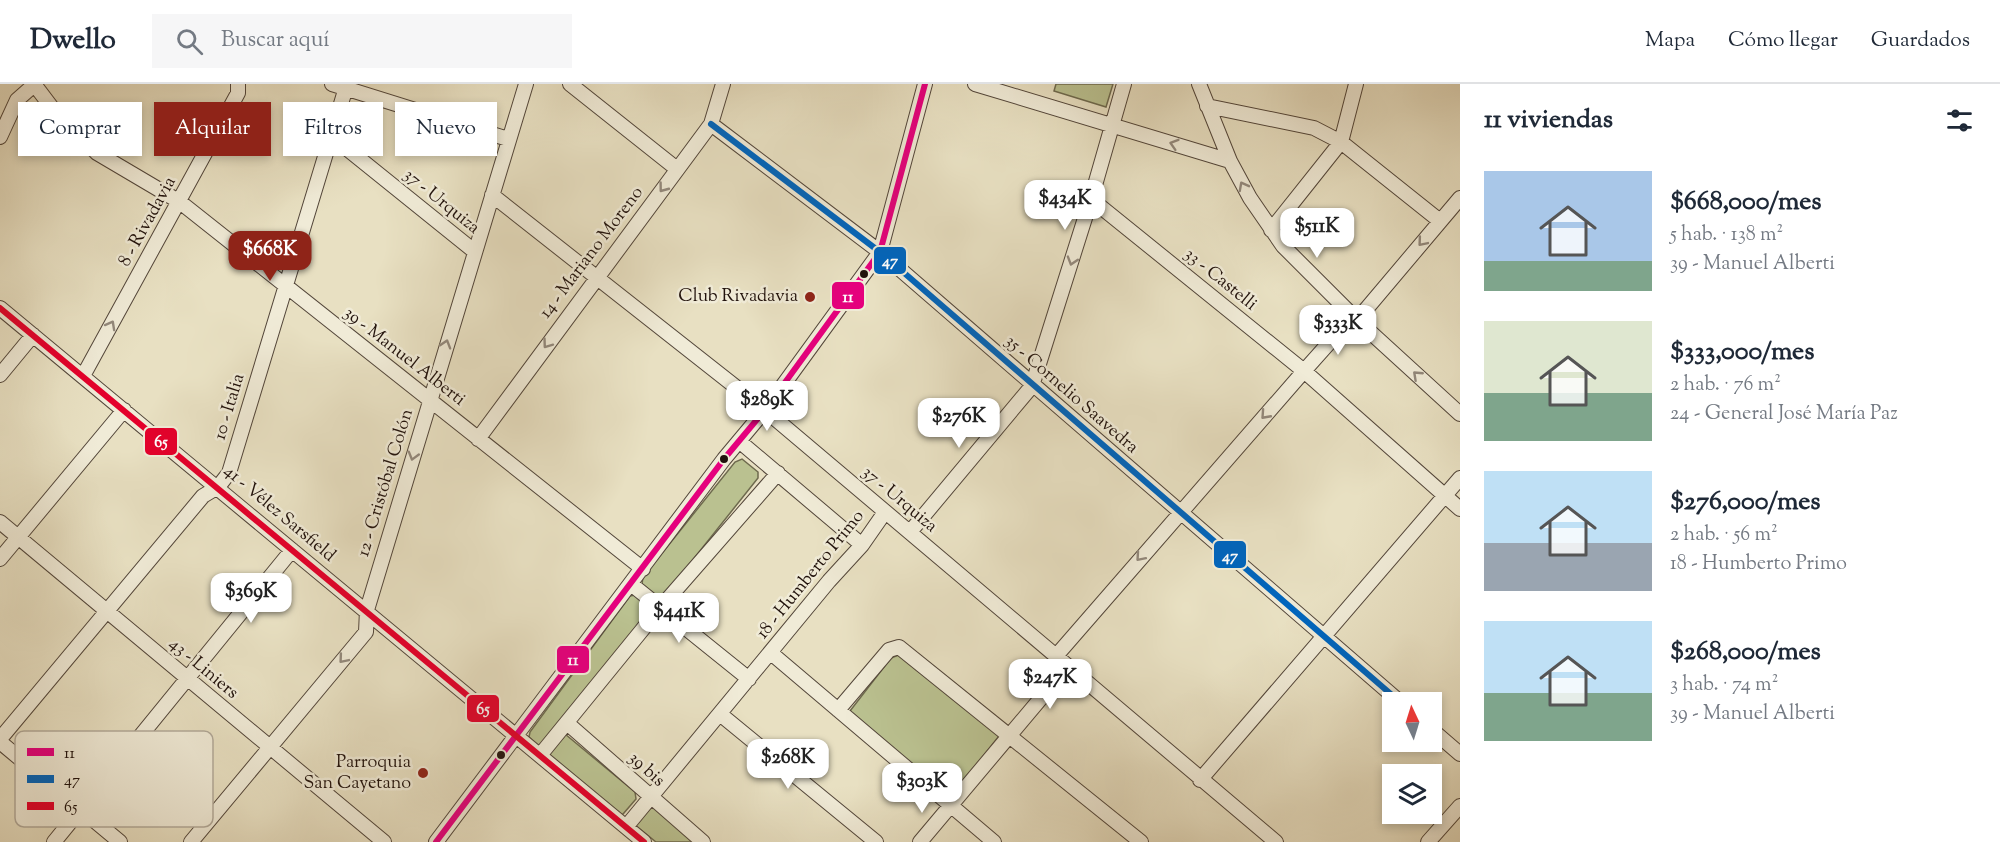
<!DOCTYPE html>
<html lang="es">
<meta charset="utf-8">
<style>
:root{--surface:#fff;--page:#f6f6f7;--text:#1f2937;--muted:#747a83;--line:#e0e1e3;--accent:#8f2418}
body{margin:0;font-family:"Sorts Mill Goudy",serif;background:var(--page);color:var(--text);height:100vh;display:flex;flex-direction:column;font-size:22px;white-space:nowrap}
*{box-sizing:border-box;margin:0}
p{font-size:20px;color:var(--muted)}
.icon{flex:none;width:33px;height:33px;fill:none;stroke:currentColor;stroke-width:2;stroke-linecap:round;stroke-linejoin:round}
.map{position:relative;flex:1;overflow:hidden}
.drawer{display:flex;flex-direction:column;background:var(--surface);width:540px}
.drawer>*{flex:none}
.guide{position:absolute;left:18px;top:18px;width:570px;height:54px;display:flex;gap:12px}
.needle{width:39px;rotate:356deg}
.tools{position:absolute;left:1382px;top:608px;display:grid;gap:12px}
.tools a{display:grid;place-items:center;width:60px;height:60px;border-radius:0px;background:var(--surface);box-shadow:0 3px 9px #0003;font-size:30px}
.price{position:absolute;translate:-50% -51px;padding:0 14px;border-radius:12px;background:#fff;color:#222;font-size:20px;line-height:39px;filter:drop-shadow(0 2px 3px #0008)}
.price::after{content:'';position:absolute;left:50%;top:36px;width:18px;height:14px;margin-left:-9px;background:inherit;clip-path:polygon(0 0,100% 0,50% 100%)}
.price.current{background:var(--accent);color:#fff}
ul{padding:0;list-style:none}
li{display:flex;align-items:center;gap:18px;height:150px;padding:0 24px}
li span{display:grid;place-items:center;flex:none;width:168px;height:120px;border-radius:0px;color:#555}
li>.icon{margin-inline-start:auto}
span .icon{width:72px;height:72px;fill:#fffc;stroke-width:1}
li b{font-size:26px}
h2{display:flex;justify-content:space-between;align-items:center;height:72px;padding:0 24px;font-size:26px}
.pill{padding:0 21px;border-radius:0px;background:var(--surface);box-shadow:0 3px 9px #0003;font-size:21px;line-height:54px}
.pill.current{background:var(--accent);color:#fff}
header{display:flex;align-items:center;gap:36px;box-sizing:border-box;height:84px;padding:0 30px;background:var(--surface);border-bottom:2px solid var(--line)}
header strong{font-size:28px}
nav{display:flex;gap:33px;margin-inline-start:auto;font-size:21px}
.search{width:420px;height:54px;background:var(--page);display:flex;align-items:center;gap:15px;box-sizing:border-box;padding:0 21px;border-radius:0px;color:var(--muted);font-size:22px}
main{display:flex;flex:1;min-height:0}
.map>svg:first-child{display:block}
.green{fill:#bac190;stroke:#6e6a4e;stroke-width:1.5}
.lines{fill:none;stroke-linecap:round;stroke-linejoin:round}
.minor-casing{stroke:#53463a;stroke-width:16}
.minor{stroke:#f0ebd7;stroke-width:14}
.bus-1-casing{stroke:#f0ebd7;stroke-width:10}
.bus-2-casing{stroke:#f0ebd7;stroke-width:10}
.bus-3-casing{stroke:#f0ebd7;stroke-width:10}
.bus-1{stroke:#e5007d;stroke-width:6}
.bus-2{stroke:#0065bd;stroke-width:6}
.bus-3{stroke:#e4002b;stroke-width:6}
.oneway{stroke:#93897c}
.bus-dot{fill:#21120c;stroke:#f0ebd7;stroke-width:2}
.poi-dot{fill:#8f2418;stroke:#f0ebd7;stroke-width:2}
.labels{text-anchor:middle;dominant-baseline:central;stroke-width:5;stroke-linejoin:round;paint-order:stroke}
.street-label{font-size:18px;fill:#21120c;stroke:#f0ebd7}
.poi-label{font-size:18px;fill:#21120c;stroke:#f0ebd7;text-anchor:end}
.key{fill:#f0ebd7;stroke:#b2aa9a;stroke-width:1.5}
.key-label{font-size:16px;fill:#21120c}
.line-badge{stroke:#f0ebd7;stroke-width:2}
.badge-label{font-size:16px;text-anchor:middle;font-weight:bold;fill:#fff}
</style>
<header>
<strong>Dwello</strong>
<div class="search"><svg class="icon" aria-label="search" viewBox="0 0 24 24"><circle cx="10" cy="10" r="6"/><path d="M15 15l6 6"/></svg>Buscar aquí</div>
<nav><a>Mapa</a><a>Cómo llegar</a><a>Guardados</a></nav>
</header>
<main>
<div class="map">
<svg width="1460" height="758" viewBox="0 0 1460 758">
<rect width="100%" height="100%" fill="#e8e0c2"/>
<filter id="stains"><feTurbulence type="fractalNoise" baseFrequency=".00333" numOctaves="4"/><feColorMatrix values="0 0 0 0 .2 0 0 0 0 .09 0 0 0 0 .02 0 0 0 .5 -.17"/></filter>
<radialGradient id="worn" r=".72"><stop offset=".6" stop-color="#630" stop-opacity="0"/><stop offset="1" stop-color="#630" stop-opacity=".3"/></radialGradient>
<!-- green -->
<path class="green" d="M1056,0H1113L1106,23L1054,7Z
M742,375L758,388V394L664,512L658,513L642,500L643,493L735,378Z
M635,511L652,524L541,661H536L529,653L530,648L630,512Z
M901,570L999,652L954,709H945L850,627L891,574Z
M565,650L635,708L636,715L623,730L620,731L548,671Z
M652,721L697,758H656L635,741Z"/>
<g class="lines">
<defs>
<path id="minor" d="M34,0L53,25L97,69L180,118L643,485
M332,0L508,55
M570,0L677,85
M975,0L1230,77
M1199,0L1230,77L1250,114L1283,162L1357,236L1460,330
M1207,22L1314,44L1341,58L1440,137
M711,40L880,168L1400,618
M330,51L474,167
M0,53L17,16L34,1
M492,111L765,326L1276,758
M1091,115L1304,287L1460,425
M1271,146L1341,58L1356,0
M0,224L644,758
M0,291L33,251
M83,292L238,9V0
M478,355L711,40L723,0
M739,357L862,461
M0,438L384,758
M910,448L1032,302L1091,115L1124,0
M0,475L124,326
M631,500L749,595
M771,569L994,758
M1056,572L1304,287L1345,241L1357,236L1460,114
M838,626L889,566L899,563L1141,758
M720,630L876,758
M567,639L703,758
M1431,645L1460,670
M0,655L203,412L218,403L229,389L347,0
M0,658L120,758
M541,670L660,524L778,389
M1200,696L1460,394
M626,743L829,497L862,461L885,428
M54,758L292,466
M191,758L366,548L367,526L526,0
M436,758L724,375L765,326L880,168L925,0
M920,758L1068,582
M1428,758L1460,722"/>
</defs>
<!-- minor casing -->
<use href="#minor" class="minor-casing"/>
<!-- minor -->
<use href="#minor" class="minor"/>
<defs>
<path id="bus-1" d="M436,758L724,375L765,326L880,168L925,0"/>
<path id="bus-2" d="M711,40L880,168L1400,618"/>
<path id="bus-3" d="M0,224L644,758"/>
</defs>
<!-- bus-1 casing -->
<use href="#bus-1" class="bus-1-casing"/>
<!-- bus-2 casing -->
<use href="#bus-2" class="bus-2-casing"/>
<!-- bus-3 casing -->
<use href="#bus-3" class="bus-3-casing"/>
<!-- bus-1 -->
<use href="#bus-1" class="bus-1"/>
<!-- bus-2 -->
<use href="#bus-2" class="bus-2"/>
<!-- bus-3 -->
<use href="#bus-3" class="bus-3"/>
</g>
<!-- one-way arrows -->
<defs><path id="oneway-chevron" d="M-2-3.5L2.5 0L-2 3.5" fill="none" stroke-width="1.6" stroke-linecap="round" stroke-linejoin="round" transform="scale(1.5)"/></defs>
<g class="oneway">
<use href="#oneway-chevron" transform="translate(1174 60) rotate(-163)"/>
<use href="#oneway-chevron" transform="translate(1243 102) rotate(-118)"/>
<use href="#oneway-chevron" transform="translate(663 104) rotate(127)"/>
<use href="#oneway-chevron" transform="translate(1422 158) rotate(130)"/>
<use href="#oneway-chevron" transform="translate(1072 177) rotate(107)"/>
<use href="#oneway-chevron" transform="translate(111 241) rotate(-61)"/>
<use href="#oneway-chevron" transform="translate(446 260) rotate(-73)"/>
<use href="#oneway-chevron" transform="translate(547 260) rotate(126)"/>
<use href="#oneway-chevron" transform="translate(1417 291) rotate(-137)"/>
<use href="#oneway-chevron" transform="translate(1265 331) rotate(132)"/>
<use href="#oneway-chevron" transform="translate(413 372) rotate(106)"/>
<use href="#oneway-chevron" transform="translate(1140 473) rotate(131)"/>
<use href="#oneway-chevron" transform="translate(343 575) rotate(130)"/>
</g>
<!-- markers -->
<g class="bus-dot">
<circle cx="864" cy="190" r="5"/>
<circle cx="724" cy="375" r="5"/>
<circle cx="501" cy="671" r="5"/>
</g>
<g class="poi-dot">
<circle cx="810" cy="213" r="6"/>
<circle cx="423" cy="689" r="6"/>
</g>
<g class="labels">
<!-- street labels -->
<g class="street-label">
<text transform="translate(441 118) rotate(39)">37 - Urquiza</text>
<text transform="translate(148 138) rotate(-61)">8 - Rivadavia</text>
<text transform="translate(592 169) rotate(-53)">14 - Mariano Moreno</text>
<text transform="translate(1220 196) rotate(39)">33 - Castelli</text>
<text transform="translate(404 273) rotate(38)">39 - Manuel Alberti</text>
<text transform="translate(1071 311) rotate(41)">35 - Cornelio Saavedra</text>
<text transform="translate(230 323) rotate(-73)">10 - Italia</text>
<text transform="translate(386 399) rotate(-73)">12 - Cristóbal Colón</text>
<text transform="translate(899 416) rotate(40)">37 - Urquiza</text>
<text transform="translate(279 430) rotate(40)">41 - Vélez Sarsfield</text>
<text transform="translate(811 491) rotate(-51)">18 - Humberto Primo</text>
<text transform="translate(203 585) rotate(40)">43 - Liniers</text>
<text transform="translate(646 686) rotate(42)">39 bis</text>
</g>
<!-- poi labels -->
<g class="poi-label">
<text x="798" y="213">Club Rivadavia</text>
<text x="411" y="679">Parroquia<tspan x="411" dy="21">San Cayetano</tspan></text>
</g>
</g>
<!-- legend -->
<rect x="15" y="647" width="198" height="96" rx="9" class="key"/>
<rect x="27" y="664" width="27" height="8" fill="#e5007d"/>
<rect x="27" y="691" width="27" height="8" fill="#0065bd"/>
<rect x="27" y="718" width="27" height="8" fill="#e4002b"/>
<g class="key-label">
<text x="64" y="674">11</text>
<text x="64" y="701">47</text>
<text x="64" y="728">65</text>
</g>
<g class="line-badge">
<rect x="873" y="162" width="34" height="29" rx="6" fill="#0065bd"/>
<rect x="831" y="197" width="34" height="29" rx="6" fill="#e5007d"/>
<rect x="144" y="343" width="34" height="29" rx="6" fill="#e4002b"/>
<rect x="1213" y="456" width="34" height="29" rx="6" fill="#0065bd"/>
<rect x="556" y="561" width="34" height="29" rx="6" fill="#e5007d"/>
<rect x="466" y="610" width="34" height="29" rx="6" fill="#e4002b"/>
</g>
<g class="badge-label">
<text x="890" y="182">47</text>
<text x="848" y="218">11</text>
<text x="161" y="363">65</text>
<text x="1230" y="477">47</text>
<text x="573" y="581">11</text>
<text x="483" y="630">65</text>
</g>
<rect width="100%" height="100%" filter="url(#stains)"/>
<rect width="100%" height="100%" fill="url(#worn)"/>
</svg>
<div class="tools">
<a><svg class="needle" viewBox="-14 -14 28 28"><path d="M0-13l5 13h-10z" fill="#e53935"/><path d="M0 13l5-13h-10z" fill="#747a83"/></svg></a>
<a><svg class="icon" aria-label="layers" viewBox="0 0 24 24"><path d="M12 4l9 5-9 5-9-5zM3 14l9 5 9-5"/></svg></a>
</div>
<b class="price" style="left:1065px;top:147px">$434K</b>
<b class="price" style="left:1317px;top:175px">$511K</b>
<b class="price current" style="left:270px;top:198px">$668K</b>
<b class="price" style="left:1338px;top:272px">$333K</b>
<b class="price" style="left:767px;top:348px">$289K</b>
<b class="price" style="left:959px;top:365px">$276K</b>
<b class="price" style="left:251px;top:540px">$369K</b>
<b class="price" style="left:679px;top:560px">$441K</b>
<b class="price" style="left:1050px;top:626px">$247K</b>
<b class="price" style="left:788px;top:706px">$268K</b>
<b class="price" style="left:922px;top:730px">$303K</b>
<div class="guide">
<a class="pill">Comprar</a>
<a class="pill current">Alquilar</a>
<a class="pill">Filtros</a>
<a class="pill">Nuevo</a>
</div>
</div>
<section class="drawer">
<h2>11 viviendas<svg class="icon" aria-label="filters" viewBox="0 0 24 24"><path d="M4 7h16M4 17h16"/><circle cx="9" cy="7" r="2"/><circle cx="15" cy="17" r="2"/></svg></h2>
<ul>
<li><span style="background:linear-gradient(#a9c7e8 75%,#7fa58c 0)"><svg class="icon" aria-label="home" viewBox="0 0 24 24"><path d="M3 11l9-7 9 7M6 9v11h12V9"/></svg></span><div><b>$668,000/mes</b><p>5 hab. · 138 m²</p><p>39 - Manuel Alberti</p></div></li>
<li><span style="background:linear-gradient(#dfe7d0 60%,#7fa58c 0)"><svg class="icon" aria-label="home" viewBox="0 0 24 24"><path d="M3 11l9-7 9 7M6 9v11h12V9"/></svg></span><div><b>$333,000/mes</b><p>2 hab. · 76 m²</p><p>24 - General José María Paz</p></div></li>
<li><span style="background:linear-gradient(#bfe0f5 60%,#9aa5b1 0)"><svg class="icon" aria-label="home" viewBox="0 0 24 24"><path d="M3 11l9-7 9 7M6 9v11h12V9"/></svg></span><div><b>$276,000/mes</b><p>2 hab. · 56 m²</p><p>18 - Humberto Primo</p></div></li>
<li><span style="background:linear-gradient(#bfe0f5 60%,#7fa58c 0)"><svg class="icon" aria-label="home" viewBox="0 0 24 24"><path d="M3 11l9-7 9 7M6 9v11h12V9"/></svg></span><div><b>$268,000/mes</b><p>3 hab. · 74 m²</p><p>39 - Manuel Alberti</p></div></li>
</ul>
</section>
</main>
